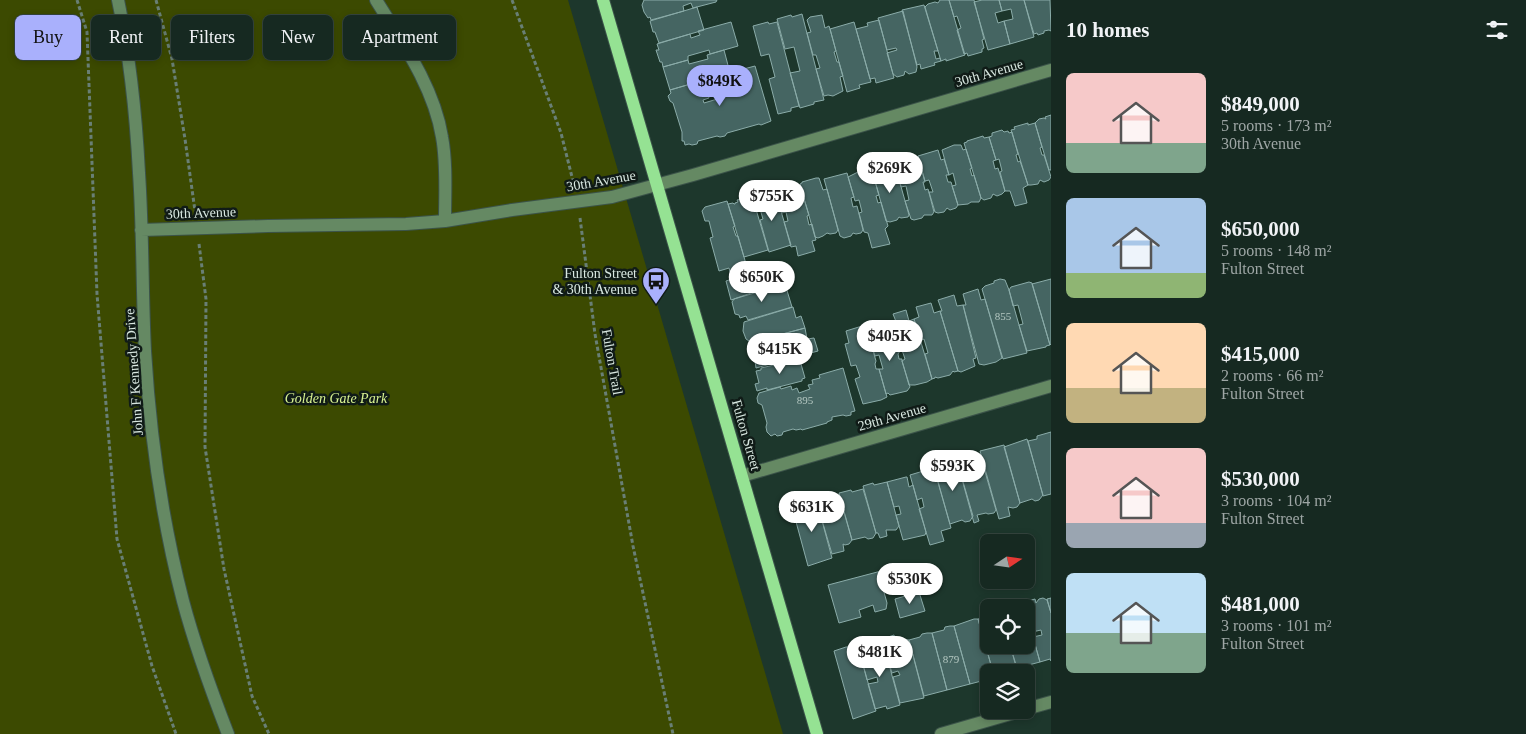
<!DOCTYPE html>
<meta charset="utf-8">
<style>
:root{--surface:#162921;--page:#23352e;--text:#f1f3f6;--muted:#9ea6a5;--line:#35453f;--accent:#a9b0fc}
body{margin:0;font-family:Georgia,serif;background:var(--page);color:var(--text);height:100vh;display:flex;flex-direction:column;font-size:19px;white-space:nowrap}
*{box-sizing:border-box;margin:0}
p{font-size:16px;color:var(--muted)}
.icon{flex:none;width:28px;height:28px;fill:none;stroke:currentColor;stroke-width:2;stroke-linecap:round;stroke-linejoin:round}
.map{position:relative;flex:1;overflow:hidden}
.panel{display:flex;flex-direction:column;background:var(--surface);width:475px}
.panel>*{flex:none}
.banner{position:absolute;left:15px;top:15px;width:475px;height:45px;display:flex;gap:10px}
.needle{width:32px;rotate:77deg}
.fabs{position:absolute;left:980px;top:534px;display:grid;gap:10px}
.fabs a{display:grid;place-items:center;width:55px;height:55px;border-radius:8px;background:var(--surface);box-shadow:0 2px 8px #0003,0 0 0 1px var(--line);font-size:25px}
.price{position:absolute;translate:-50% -42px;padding:0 11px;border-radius:18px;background:#fff;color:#222;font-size:16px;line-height:32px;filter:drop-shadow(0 1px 2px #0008)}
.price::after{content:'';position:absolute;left:50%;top:30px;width:15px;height:11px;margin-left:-8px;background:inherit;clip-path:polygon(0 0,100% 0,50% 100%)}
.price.current{background:var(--accent);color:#111}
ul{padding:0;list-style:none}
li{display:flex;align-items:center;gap:15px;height:125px;padding:0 15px}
li span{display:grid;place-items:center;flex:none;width:140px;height:100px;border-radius:8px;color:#555}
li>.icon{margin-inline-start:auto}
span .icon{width:60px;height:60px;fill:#fffc;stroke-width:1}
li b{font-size:21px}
h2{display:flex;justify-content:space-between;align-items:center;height:60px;padding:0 15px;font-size:21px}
.chip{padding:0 18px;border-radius:8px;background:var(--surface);box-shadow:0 2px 8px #0003,0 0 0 1px var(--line);font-size:18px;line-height:45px}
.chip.current{background:var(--accent);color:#111}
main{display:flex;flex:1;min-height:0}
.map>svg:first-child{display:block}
.green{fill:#3c4a01}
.building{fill:#456562;stroke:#8baca9}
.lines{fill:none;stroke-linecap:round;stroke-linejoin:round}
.minor-casing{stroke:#3b5349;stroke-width:14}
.major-casing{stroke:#3b5349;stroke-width:14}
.path{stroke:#697f75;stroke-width:3;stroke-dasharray:4 2.5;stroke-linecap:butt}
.minor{stroke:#658963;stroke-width:12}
.major{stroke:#95e293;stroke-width:12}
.labels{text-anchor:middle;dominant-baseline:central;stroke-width:5;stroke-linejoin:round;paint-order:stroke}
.number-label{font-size:11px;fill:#b4c7c1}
.street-label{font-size:14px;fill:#d9e8e1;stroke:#101b17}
.poi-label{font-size:14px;fill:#d9e8e1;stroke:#101b17;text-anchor:end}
.park-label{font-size:14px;font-style:italic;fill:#d8f291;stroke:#101b17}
</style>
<main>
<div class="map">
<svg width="1051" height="734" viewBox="0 0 1051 734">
<rect width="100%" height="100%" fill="#1d372c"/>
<!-- green -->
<path class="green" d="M0,0H568L783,734H0Z"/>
<!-- building -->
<path class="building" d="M644,0H717L716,2L693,8L691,3L683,6L684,11L651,20L650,17L648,18L644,12L642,5Z
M940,0H949L965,55L946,61V59L941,61L925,7L928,4L935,2L938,3Z
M949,0H974L984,39L982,40L984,48L982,49V52L968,56L967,53L964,54L957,30L961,28L957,16L954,17Z
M982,0H999L1002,11L995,13L998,23L1004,21L1010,44L988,50L974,2Z
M999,0H1024L1034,37L1010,44L1004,21L1013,19L1011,9L1002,11Z
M1024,0H1050L1051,31L1049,30L1044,31V33L1038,35L1037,33L1034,34Z
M924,5L938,51H934L936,59L940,58L941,61L934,63L935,65L921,69L920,64L917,65L902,10Z
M697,7L704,30L659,43L655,32H653L650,21Z
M903,11L917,67L916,72L909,74L905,71L904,75L897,77L893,74L887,53L897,50L896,48L887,50L878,18Z
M802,14L824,100L814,102V104L800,108L790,73L800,71L794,47L785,49L777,19L791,15L792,17Z
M822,15L825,28L829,26L830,29L836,51L834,52L837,62H839L843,76L840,77L843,91L833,96L828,95L824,96L816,69L820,68L816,55H813L807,33L811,32L807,20L810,17Z
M879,20L894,78L876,83L875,78L870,79L856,29L868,26L867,23Z
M731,22L738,46L710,54L709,50L688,56V60L663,67L662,62H660L656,50H659L657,44L690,34L691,38L700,35L698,31Z
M768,22L769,24L777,22L799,106L791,108V111L778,114L769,79L775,77L769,54L761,56L753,26Z
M854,22L871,82L859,85L860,88L847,92L830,29Z
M724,50L730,73L706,80L705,78L701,79V81L670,90L663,67L688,60L689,64L708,59L707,55Z
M755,66L771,121L761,125L759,124L727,133L725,136L720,137L717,136L698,141L697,144L692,145L689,144L685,145L684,141H682V132L673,103L670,101L668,96L671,93L670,90L704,80L709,98L703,100L704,103L724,97L723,92L720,93L716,77L729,74V76L737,74L736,71Z
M1051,115V170H1049L1035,123L1039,119L1044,118L1046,119L1045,117Z
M1028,123V125L1035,123L1042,147L1040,148L1042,155H1044L1051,177L1049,180L1044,182L1040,180L1038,184L1031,185H1028L1011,130L1015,129L1014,127Z
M1002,130L1004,132L1008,131L1009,133L1012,132L1018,154L1016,155L1018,162L1020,161L1028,185L1023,188L1027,203L1015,206L1010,191H1005L1000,172L1002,171L999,159L996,160L989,137L992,136V133Z
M983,136L984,138L989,137L996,160L993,161L995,169L998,168L1005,191L1002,194L997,196L993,194L991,198L984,200L981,198L964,143L967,142V141Z
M954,145H961L963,150L966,149L972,168L970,169L972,176L974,175L981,198L979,202H971L968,204L958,205L952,186L956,185L953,173L949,175L942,150Z
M938,150L941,160L944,159L949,175H946L948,182H951L958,205L956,208L950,210L947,208L944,212L938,213L935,212L929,192H933L929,180L925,181L918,156Z
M911,157L912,159L918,157L925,182H923L925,190L928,189L934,212L932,215H924L922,218L914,220L911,219L905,201L909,200L906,186L901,187L895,164L898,163L897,161Z
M888,164L889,166L891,165L894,177L898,176L909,215L908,217L901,218L899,217L897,220L890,222L886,221L872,170H874L873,168Z
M872,171L879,195L876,196L878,203L881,202L888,226L885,229L890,244L872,248L868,233L864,232L859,213L862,212L859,200L855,201L848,177L858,172L864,173Z
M847,173L854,197L851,198L853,207L857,206L863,230L861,233L856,234L853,233L851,236L844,238L840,236L824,179Z
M816,178H819L823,190L827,189L838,230L836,233L830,234L827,233L823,236L818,238L815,237L800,184L802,183V182Z
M793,185V187L796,186L800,197L803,196L809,215L807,216L809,225L812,224L816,240L812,241L815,251L798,256L796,246L791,247L784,222L788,221L786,212L782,213L776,192H778V189Z
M773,193L775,202L778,201L791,245L769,252L760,220L763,219L760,209L756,210L753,199L761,194Z
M747,198L748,200L753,199L768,250L744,257L728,204L733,203L734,204H735V203L738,202L737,200Z
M727,201L735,226L733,227L736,236H738L754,292L731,300L726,281L732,279L729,268L719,271L710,238L713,237L709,221H705L702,211L705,207Z
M1000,279L1005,280L1009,290L1027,353L1003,359L982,289L985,286L994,283V281Z
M1051,279V344L1050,345L1032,284Z
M1029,282L1032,283L1050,345L1046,346V347L1027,351L1019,325L1023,324L1018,305L1013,306L1009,290L1011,287Z
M785,284L792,307L748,320L746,316L740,318L739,315L735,314L732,302L734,299Z
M978,289L981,300L985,299L1002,358L996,362L984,365L979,364L963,305H966L963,294Z
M954,295L957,306L963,305L976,358L973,359L975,366L961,372L958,371L940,311H942L938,300Z
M931,303L934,313L940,311L958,371L954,372L953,371L950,375L938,378L935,377V378L932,379L925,354L928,353L924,339L920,341L914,319L919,317L916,307Z
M793,307L796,318L801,316L805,328L750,343L749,341L746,339L743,331L744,322Z
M906,310L909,321L914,319L932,379L927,382L915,385H909L902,361L905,359L901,347L899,348L892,326L897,324L893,314Z
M862,326L865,338L869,337L876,361L875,364L876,369H879L887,397L881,400L863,404L855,379L860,377L856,365L851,366L845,344L849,343L846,331Z
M805,328L807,339L814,338L818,351L756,368L755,361L752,360L749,351L751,349L750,345L768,340L767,338Z
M889,328H893L900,351L898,354L899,359H902V361L910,387L907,391L890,395L888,393L886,394L879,369H883L879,355L875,356L869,335L873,332L883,331Z
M799,357L805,378L802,379V381L767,390V388L757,391L755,384L759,383L756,371L761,370V368L774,365V363Z
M843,368L855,411L851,412V415L846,416L843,415L832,417V420L827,422V423L802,430L801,429L796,430L793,429L783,432L782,435L777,436L775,434L771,436L767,432L766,427L767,423L762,405L758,403L757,398L759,393L780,387L781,389L791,386L792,390L797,388L799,393L810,389L808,385L813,384L812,380L820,378L819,375Z
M1051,432V494L1043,496L1028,441L1037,439V436Z
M1027,439L1043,495L1039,500L1035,501L1032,499L1020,503L1004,447Z
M1004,445L1020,503L1017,507L1013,508L1008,507L1010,516L999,519L980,451Z
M980,454L996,510L994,513L988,514L986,513L977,515L979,521L974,523L957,461Z
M957,461L973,516L970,521L965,522L962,520L950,524L937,478L935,479L932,467L943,464V466Z
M930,469L933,480L937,479L951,528L941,531L944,541L930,545L919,509L924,507L922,498L917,500L910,475Z
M906,477H907L909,487L913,485L926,532L925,535L903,540L896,515L901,514L899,506L894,507L887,482Z
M887,482L899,526L896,530H886L887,536L880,538L878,533H876L863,486L873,483L874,485Z
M863,489L876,533L873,538L868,539L865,537L852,540L839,493L851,490L852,492Z
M839,495L852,540L849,544L845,545L843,544L844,551L832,554L816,500Z
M817,502L832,558L808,566L792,507L805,504V505Z
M885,570L889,583L882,585L887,603L886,609L875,612L873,605L859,610L861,617L839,623L828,585Z
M919,592L925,611L900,618L895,599Z
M1043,598L1047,600L1051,613V661L1050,659L1040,662L1033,637L1042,635L1041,630L1032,632L1024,602L1035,599L1036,603L1039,599Z
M1051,598V613L1047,599Z
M1018,599L1020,605L1024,604L1025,608H1008L1006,603Z
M1026,612L1040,662L1017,668L1010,645H1026Z
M989,616V645H1010L1017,670L1015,671V672H993L978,619Z
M974,619H978L993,672H989V679L970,684L954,626Z
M950,626H954L970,684L947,690L932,633L944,630L945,627Z
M927,633H932L947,690L924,696L909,640L920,637L922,634Z
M894,635L896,643L898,640L903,639L909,640L924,698L900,703L893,677L900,675L898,671L892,673L882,639Z
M884,646L900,705L887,709L886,706L875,709L868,684L878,682L877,677L867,680L860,653Z
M846,647H851L854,655L860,654L876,711L853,719L834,651Z"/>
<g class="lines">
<defs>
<path id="minor" d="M118,0C130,57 136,115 139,173C143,232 142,291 145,351C150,434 162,520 183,601C195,646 211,690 228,734
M376,0C402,42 434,87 442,137C447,164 445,194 445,221
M141,230L268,226L406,224L445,221L512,210L612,197L693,175L1051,70
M742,476L1051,386
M1026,709L1051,702
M941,734L1024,710"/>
<path id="major" d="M603,0L817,734"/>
</defs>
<!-- minor casing -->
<use href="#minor" class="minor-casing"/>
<!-- major casing -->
<use href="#major" class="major-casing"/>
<!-- path -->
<path class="path" d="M77,0L87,32L97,294L117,539L152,666L176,734
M156,0L172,59L185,139L195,211
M512,0L561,133L574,185
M580,218L595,334L633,546L673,734
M199,244L206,299L205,447L224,569L252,696L269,734"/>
<!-- minor -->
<use href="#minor" class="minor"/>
<!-- major -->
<use href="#major" class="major"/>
</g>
<!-- icons -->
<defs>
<symbol id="bus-pin" viewBox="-11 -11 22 30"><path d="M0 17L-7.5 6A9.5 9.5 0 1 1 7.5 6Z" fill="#a9b0fc" stroke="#101b17"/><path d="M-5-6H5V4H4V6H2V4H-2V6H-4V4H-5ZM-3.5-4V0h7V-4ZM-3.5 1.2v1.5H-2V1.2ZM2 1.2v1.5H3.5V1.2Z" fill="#111"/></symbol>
</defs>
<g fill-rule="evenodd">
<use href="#bus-pin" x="640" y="265" width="32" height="43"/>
</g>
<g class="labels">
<!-- number labels -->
<g class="number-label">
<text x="1003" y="316">855</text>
<text x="805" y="400">895</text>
<text x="951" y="659">879</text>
</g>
<!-- street labels -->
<g class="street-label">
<text transform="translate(989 73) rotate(-16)">30th Avenue</text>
<text transform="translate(601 181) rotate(-10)">30th Avenue</text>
<text transform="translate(201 213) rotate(-2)">30th Avenue</text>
<text transform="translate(612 362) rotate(80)">Fulton Trail</text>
<text transform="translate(134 372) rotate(-94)">John F Kennedy Drive</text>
<text transform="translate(892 417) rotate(-16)">29th Avenue</text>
<text transform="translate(746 435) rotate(74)">Fulton Street</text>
</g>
<!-- poi labels -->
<g class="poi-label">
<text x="637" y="273">Fulton Street<tspan x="637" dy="16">&amp; 30th Avenue</tspan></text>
</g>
<!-- park labels -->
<g class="park-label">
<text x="336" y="398">Golden Gate Park</text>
</g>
</g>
</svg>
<div class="fabs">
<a><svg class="needle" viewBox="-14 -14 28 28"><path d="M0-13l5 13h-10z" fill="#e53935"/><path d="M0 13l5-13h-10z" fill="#9ea6a5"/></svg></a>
<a><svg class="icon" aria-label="locate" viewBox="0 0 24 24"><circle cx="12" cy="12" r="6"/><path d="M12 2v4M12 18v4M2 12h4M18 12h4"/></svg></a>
<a><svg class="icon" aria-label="layers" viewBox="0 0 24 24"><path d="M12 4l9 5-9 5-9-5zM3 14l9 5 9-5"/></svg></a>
</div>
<b class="price current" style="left:720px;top:107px">$849K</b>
<b class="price" style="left:890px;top:194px">$269K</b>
<b class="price" style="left:772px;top:222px">$755K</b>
<b class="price" style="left:762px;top:303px">$650K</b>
<b class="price" style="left:890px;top:362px">$405K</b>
<b class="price" style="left:780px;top:375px">$415K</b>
<b class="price" style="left:953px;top:492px">$593K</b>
<b class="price" style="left:812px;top:533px">$631K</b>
<b class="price" style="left:910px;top:605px">$530K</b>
<b class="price" style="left:880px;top:678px">$481K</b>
<div class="banner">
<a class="chip current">Buy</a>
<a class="chip">Rent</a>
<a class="chip">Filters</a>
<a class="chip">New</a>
<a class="chip">Apartment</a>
</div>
</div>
<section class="panel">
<h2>10 homes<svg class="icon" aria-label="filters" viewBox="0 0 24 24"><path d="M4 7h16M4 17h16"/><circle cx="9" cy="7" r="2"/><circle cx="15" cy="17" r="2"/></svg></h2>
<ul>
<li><span style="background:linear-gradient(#f6c9c9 70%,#7fa58c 0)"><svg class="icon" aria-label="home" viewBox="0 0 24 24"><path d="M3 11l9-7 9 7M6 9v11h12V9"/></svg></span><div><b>$849,000</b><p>5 rooms · 173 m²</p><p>30th Avenue</p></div></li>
<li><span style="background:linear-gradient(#a9c7e8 75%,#8fb573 0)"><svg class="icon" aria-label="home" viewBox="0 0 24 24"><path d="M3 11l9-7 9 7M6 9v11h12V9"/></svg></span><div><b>$650,000</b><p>5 rooms · 148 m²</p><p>Fulton Street</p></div></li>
<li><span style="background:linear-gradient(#ffd9b3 65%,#c2b280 0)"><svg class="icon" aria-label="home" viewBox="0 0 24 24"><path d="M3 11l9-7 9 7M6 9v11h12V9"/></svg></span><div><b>$415,000</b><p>2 rooms · 66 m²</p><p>Fulton Street</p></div></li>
<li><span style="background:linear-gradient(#f6c9c9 75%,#9aa5b1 0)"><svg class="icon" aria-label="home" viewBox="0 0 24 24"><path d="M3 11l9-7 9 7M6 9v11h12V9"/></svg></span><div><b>$530,000</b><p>3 rooms · 104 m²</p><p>Fulton Street</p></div></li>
<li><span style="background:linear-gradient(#bfe0f5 60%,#7fa58c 0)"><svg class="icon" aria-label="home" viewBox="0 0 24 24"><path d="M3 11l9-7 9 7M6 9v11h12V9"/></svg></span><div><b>$481,000</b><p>3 rooms · 101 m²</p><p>Fulton Street</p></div></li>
</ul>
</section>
</main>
